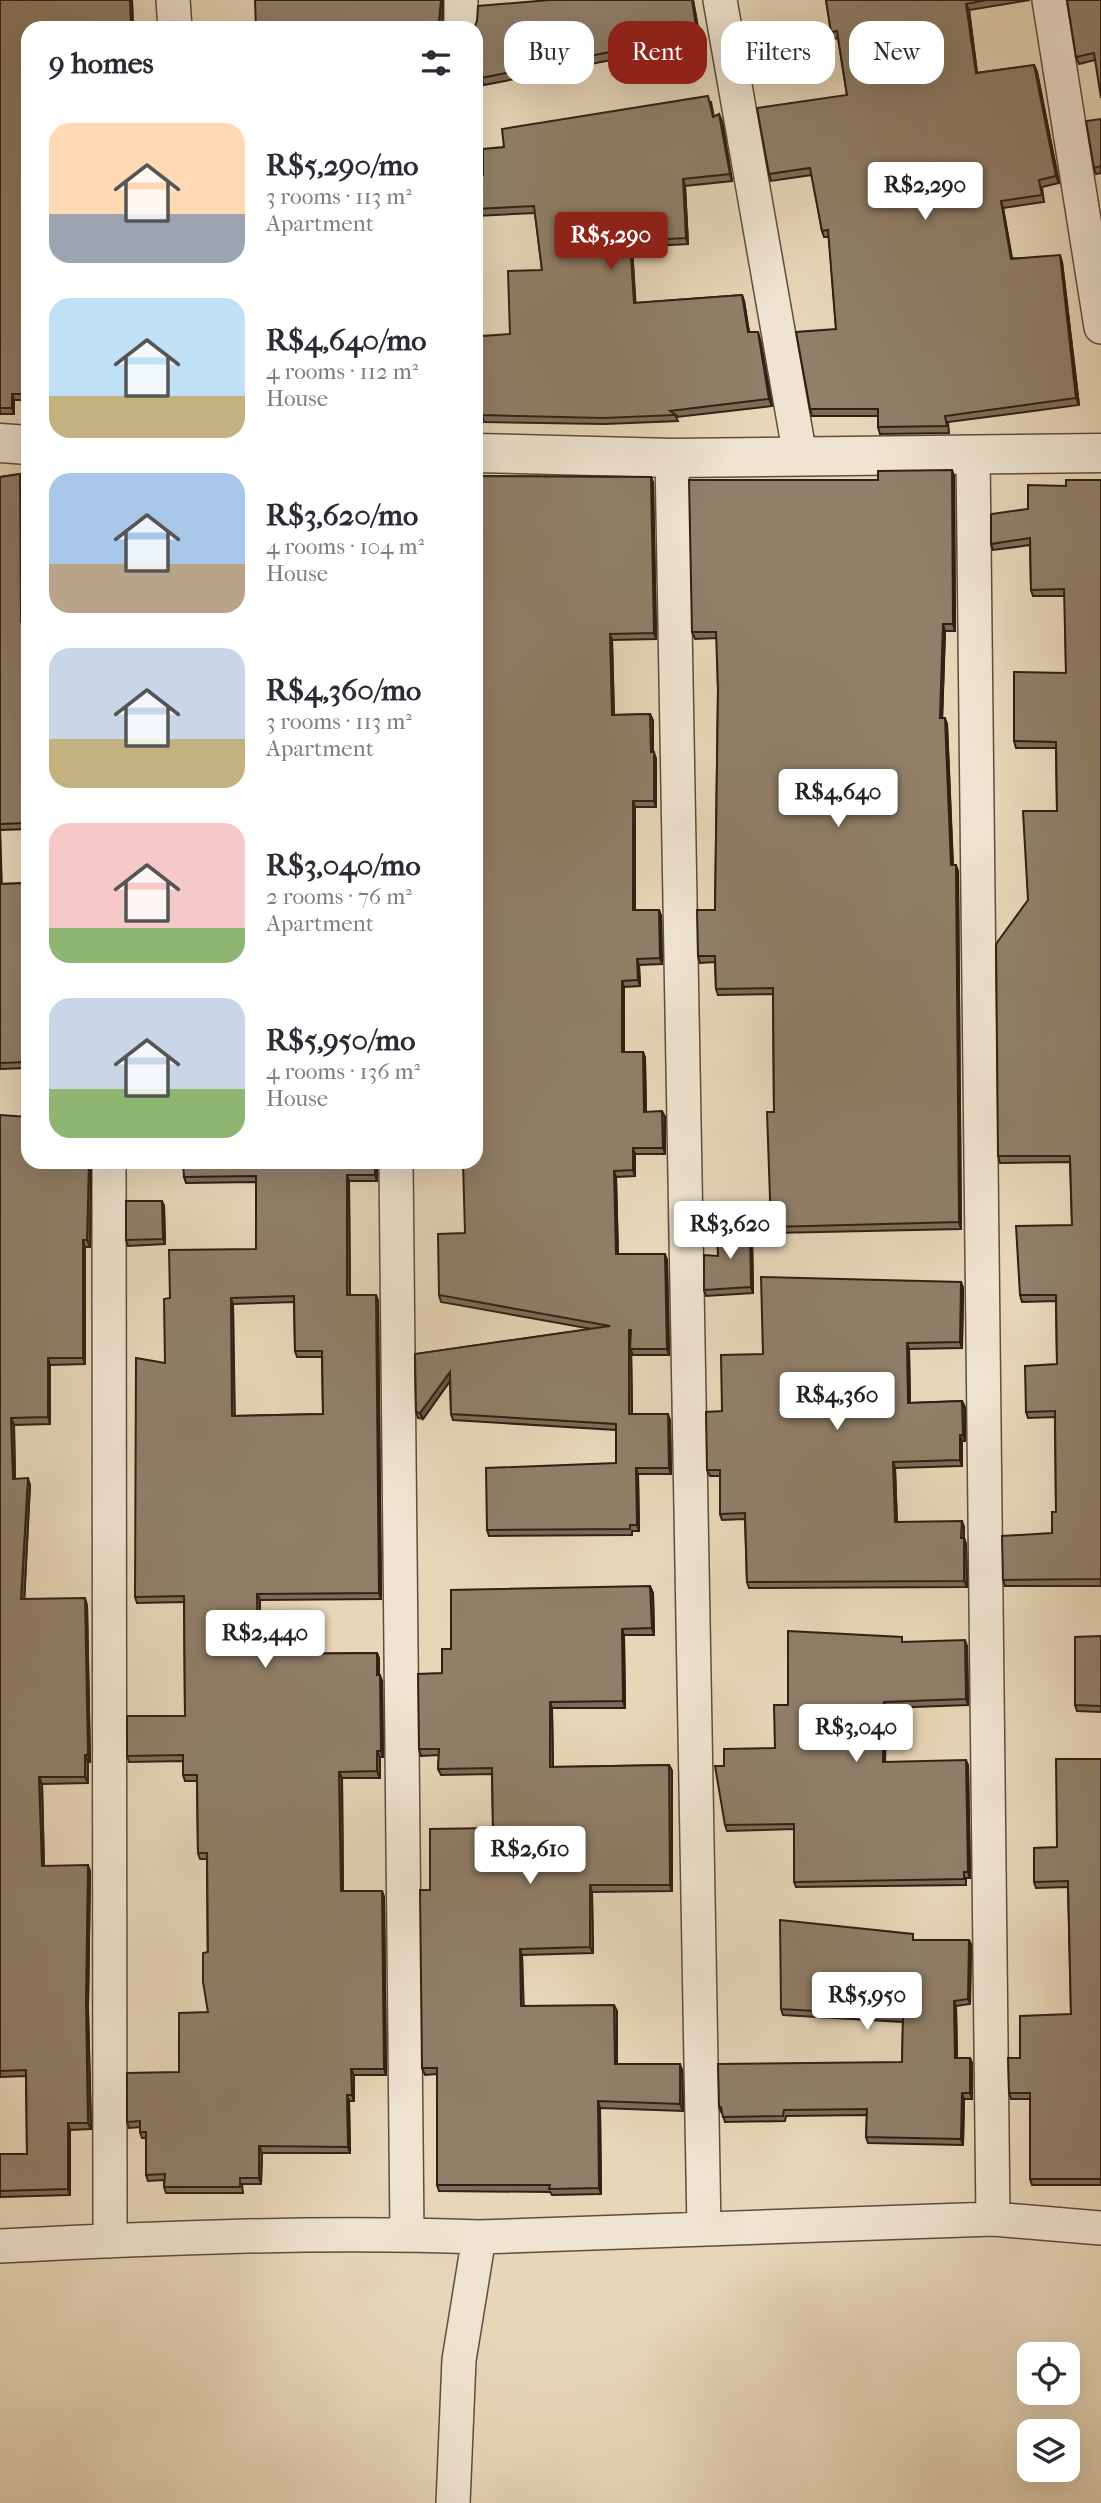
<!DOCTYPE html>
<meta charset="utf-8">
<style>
:root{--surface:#fff;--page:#f2f2f3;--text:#2b2b33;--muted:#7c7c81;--accent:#8f2418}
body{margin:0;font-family:"IM FELL French Canon",serif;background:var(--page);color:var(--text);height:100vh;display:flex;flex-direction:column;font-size:26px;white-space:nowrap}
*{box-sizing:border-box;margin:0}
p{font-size:23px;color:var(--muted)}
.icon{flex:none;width:38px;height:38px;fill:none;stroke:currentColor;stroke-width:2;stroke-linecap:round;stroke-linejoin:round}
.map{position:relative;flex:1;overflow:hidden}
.sheet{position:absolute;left:21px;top:21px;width:462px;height:1148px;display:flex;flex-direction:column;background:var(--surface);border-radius:21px;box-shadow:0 7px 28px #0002}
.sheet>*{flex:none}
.top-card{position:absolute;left:504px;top:21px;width:492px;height:63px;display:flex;gap:14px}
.tools{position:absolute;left:1017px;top:2342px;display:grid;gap:14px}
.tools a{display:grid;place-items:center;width:63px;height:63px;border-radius:14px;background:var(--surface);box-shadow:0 7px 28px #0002;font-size:35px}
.price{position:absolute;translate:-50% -60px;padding:0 16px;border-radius:7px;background:#fff;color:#222;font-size:23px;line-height:46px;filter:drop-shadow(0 2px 4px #0008)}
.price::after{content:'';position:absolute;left:50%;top:42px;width:21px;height:16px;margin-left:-10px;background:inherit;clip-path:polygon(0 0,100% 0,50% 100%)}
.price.current{background:var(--accent);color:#fff}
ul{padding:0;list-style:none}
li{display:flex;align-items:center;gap:21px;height:175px;padding:0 28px}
li span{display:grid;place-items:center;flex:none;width:196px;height:140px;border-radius:21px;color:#555}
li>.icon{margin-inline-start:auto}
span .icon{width:84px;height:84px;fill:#fffc;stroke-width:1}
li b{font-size:30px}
h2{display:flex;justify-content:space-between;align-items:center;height:84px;padding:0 28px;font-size:30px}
.pill{padding:0 24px;border-radius:21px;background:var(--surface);box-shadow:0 7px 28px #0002;font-size:24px;line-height:63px}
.pill.current{background:var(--accent);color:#fff}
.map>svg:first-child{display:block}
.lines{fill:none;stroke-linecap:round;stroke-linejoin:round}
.minor-casing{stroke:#5e4e3d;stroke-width:36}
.tertiary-casing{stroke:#5e4e3d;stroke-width:41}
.minor{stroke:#efe4d1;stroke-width:33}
.tertiary{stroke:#efe4d1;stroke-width:38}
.wall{fill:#7c6d5a;stroke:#312014;stroke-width:2;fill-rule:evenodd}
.shaded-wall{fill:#65594a;stroke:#312014;stroke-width:2}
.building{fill:#907f69;stroke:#312014;stroke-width:2;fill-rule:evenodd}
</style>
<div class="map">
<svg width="1101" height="2503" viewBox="0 0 1101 2503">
<rect width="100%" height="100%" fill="#e7d6b8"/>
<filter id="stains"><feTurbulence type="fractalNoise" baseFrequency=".00286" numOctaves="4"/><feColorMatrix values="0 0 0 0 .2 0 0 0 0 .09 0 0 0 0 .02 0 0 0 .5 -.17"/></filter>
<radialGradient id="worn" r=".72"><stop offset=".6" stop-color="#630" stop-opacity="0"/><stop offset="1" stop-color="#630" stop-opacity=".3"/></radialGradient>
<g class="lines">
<defs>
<path id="minor" d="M173,0L175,28
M461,0V28
M720,0L800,456
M1049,0L1101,327
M973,455L993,2219
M672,458L704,2229
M109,1162L110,2241
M396,1162L407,2234
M0,2246C159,2238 320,2231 479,2237L993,2219L1101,2228
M453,2503L459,2360L479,2237"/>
<path id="tertiary" d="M0,443L28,445
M476,453L672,458L1101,453"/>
</defs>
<!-- minor casing -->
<use href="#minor" class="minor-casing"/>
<!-- tertiary casing -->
<use href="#tertiary" class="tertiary-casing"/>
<!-- minor -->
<use href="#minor" class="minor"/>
<!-- tertiary -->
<use href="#tertiary" class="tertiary"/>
</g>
<!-- wall -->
<path class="wall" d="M0,0H132L133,28H28V400H14V414H0Z
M693,0L700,39L678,43V47L484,85L481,78V42H476V28Z
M826,0H1030L969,10L977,73L1034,65L1037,72L1059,183L1042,187L1044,202L1003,208L1012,258L1062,262L1079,405L948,422L949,433L880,434L878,427V416H812L810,409L836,329L829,237H824L822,231L812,175L771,181L769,174L847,95L838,38L833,39L831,32Z
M1101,0L1095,60L1079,64L1076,57Z
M711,102L714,117L722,121L732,181L685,186L688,244L632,247L635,303L742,295L744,301L749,332L760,339L772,406L676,417L678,421L605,424L484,422L482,415L510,334L542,270L535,213L476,216V175H483L504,147Z
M1101,119V173L1096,174L1094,168Z
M952,470L954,477L955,631H945L942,718L947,724L953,865L958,871L961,1229L773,1233L771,1227L774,1112L773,994L718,995L716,989L715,962L700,963L698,956L715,910L718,690L717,638L695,639L692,632L878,480Z
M20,474L22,480L23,622H28V829L0,830L1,884L28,883V1068L0,1069V477Z
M476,476L651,477L653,483L656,639L612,640L614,715L650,714L653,721V752L656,759V807H635V910H659L661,916L662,964L639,965L640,986L624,987V1052H643L645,1058L646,1112L665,1117V1154H635V1176L616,1177L618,1254L667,1260L669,1355H633L631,1351L632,1414L670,1420L671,1474H638L639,1531H632V1535L489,1536L487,1530L616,1463V1430L453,1420L451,1414L450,1381L423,1419L418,1418L416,1412L415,1354L592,1329L441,1302L439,1295L465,1233Z
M1101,480V1586H1005L1003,1580L1052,1533L1056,1512L1055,1417L1028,1418L1026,1412L1057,1364L1056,1301L1022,1302L1020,1295L1072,1225L1070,1162L1000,1163L998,1156L1028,900L1057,811L1056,748H1016L1014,741L1066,673L1065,596H1033L1031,590L1030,545L993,550L991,544L1028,509L1066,486Z
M0,1115L91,1162L90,1247H85V1364L50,1365V1424L14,1425L15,1479L30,1485L24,1599L87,1605L90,1762H88V1783L42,1784L44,1866L90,1871L88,2009L91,2129L70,2130V2195L0,2197V2154H27L26,2076L0,2077Z
M377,1162V1181H349L350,1295H376L378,1301L381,1599L260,1600V1654L377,1653L379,1659V1675L382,1681L383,1757H380V1778H342L343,1891H382L384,1897L386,2075H354V2101H349L350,2153H262L261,2184H242L243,2193H166L164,2187V2180L148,2181L146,2175V2138H142L140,2132V2127L129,2128L127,2122L179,2072L208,2012L207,1859H200L198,1853L197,1781H185L183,1775V1761L129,1762L127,1756L185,1716L184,1602L137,1603L135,1597L165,1363L170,1298L256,1249V1182L186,1183L184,1177ZM294,1302L295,1351L297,1357H322L323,1414L234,1416L233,1304Z
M164,1206L165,1244L128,1246L126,1240Z
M752,1234L753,1293L706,1296L704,1290L718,1256Z
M961,1282L963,1288L962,1348L909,1349L910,1403L962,1401L965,1408V1441H962V1466L895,1468L897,1522L964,1527V1538L966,1544L967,1587L749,1588L747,1582L745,1519L722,1520L720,1514V1476H710L707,1470L722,1411L763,1354Z
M653,1593L654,1635H624L625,1708H552L553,1767L669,1765L672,1771V1891L592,1892L593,1953L522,1955L523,2006L617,2011V2064L682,2070L683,2111L600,2108L601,2194L552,2195L550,2192L439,2191L437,2185V2074L425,2075L422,2068L430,1890L493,1828L492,1774L441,1775L438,1769L439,1755L421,1756L419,1749L451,1649Z
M1101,1636V1712L1077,1711L1075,1705Z
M903,1642L967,1646L968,1705L886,1708L885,1762L968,1765L970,1878H966V1885L796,1887L794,1882V1829L727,1831L725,1825L724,1766L775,1748L788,1705Z
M1101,1759V2185H1032L1030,2179V2099H1011L1009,2093L1020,2058L1071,2014L1068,1887L1036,1888L1034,1882L1057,1847Z
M915,1940H969L971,1945L970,2004L956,2006L957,2058H970L972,2063V2099H964L963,2145L868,2143L866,2137L867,2115L786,2116L785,2121L725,2122L722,2112H721L719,2107L902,2062L903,2022L783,2015L781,2009Z"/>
<!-- shaded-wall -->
<path class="shaded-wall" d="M130,0H132L133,28H131Z
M441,0H443L442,28L439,22Z
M692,0H693L700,39L697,32Z
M966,4L969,10L978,80L976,73Z
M1034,65L1037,72L1059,183L1056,176Z
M719,114L722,121L732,181L730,174Z
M683,179L685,186L688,244L686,238Z
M1001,201L1003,208L1013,265L1011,259Z
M630,241L632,247L636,309L634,303Z
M1060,255L1062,262L1079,405L1076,398Z
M742,295L744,301L750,339L748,332Z
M758,332L760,339L772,406L769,399Z
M12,394L14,400V414L12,408Z
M952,470L954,477L955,631L953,624Z
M20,474L22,480L23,628L21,622Z
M651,477L653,483L656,639L654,633Z
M943,624L945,631L942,724L940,718Z
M610,634L612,640L614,721L612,715Z
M650,714L653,721V758L651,752Z
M945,718L947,724L953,871L951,865Z
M654,752L656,759V807L654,801Z
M633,801L635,807V916L633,910Z
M0,830L2,890L0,885Z
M956,865L958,871L961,1229L959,1222Z
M659,910L661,916L662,964L660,958Z
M637,959L639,965L640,986L638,980Z
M622,981L624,987V1058L622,1052Z
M643,1052L645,1058L646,1118L644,1112Z
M662,1111L665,1117V1154L663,1148Z
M633,1148L635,1154V1176L633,1170Z
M89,1162H91L90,1247L87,1240Z
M375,1162H377V1181L375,1175Z
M614,1171L616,1177L618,1260L616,1254Z
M347,1175L349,1181L350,1301L347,1295Z
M162,1201L164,1206L165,1244L163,1239Z
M750,1228L752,1234L753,1293L751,1287Z
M83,1240L85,1247V1364L83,1358Z
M665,1254L667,1260L669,1355L667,1349Z
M961,1282L963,1288L962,1348L960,1342Z
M376,1295L378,1301L381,1599L379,1593Z
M231,1298L233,1304L235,1423L232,1416Z
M629,1330L631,1336L632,1420L629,1414Z
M907,1343L909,1349L910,1409L908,1403Z
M48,1358L50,1365V1424L48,1417Z
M450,1372L452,1378L423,1419L420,1413Z
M962,1401L965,1408V1441L963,1435Z
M668,1414L670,1420L671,1474L669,1468Z
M11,1418L14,1425L15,1485L13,1479Z
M960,1435L962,1441V1466L960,1460Z
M893,1462L895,1468L897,1528L895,1522Z
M636,1468L638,1474L639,1531L637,1525Z
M28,1478L30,1485L24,1606L21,1599Z
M962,1521L964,1527V1544L961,1538Z
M964,1538L966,1544L967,1587L964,1581Z
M650,1586L653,1593L654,1635L652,1628Z
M257,1594L260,1600V1660L258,1654Z
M85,1598L87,1605L90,1762L88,1755Z
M622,1629L624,1635L625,1708L623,1701Z
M965,1640L967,1646L968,1705L966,1699Z
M377,1653L379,1659V1681L377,1675Z
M380,1675L382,1681L383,1757L381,1751Z
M550,1702L552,1708L553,1773L550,1767Z
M884,1702L886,1708L885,1767L883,1762Z
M377,1751L380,1757V1778L377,1771Z
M85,1755L88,1762V1783L85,1777Z
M966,1760L968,1765L970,1878L968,1872Z
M669,1765L672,1771V1891L670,1885Z
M339,1772L342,1778L343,1897L341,1891Z
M39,1777L42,1784L44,1873L42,1866Z
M88,1865L90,1871L88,2009L91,2129L88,2123L86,2002Z
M590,1885L592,1892L593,1953L590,1947Z
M382,1891L384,1897L386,2075L384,2069Z
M969,1940L971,1945L970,2004L968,1999Z
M520,1949L522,1955L524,2013L521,2006Z
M954,2001L956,2006L957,2063L955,2058Z
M614,2005L617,2011V2071L615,2064Z
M970,2058L972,2063V2099L970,2093Z
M680,2064L682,2070L683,2111L680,2104Z
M351,2069L354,2075V2101L352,2095Z
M962,2093L964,2099L963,2145L961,2139Z
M347,2095L349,2101L350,2153L348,2147Z
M598,2101L600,2108L601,2194L599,2188Z
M68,2123L70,2130V2195L68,2189Z
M259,2146L262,2153L261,2184L259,2178Z"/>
<!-- building -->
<path class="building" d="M0,0H130L131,28H28V394H12V408H0Z
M255,0H441L439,22L442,28H256Z
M550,0H692L697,32L675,36V39L481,78V34H476V28H474L477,21L478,6Z
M826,0H987L966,4L976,73L1034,65L1056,176L1039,180L1042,195L1001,201L1011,259L1060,255L1076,398L945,416L947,426L878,427V409H810L796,332L836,329L828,230L822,231L810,168L769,174L757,108L847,95L837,31L831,32Z
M1067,0H1101V98L1094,53L1076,57Z
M708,96L713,117L719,114L730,174L683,179L686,238L630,241L634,303L742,295L748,332H758L769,399L670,411L676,415L603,418L482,415V336L510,334L508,271L542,270L534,206L476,209V175H483V149L504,147L502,129Z
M1101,119V166L1094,168L1086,121Z
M952,470L953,624H943L940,718H945L951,865H956L959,1222L771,1227L767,1112H774L773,988L716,989L715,956H698L697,910H715L718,690L716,632H692L689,480H878V471Z
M20,474L21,622H28V823L0,824V477Z
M476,476L651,477L654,633L610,634L612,715L650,714L651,752H654V801H633V910H659L660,958L637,959L638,980L622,981V1052H643L644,1112L662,1111L663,1148H633V1170L614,1171L616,1254H665L667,1349H630L631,1330H629V1414H668L669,1468H636L637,1525H630V1529L487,1530L486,1468L616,1463V1424L451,1414L450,1372L420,1413L416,1412L415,1354L610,1326L439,1295L438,1234L465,1233L463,1162H476Z
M1066,480H1101V1579L1003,1580L1002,1536L1052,1533V1512H1056L1055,1411L1026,1412L1025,1366L1057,1364L1056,1295H1020L1016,1226L1072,1225L1070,1156H998L996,944L1028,900L1023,811H1057L1056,742L1014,741V672L1066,673L1064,589L1031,590L1030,538L991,544V514L1028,509V485L1066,486Z
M28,883V1062L0,1063V884Z
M0,1115L28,1117V1162H89L87,1240H83V1358H48V1417L11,1418L13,1479L28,1478L21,1599L85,1598L88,1755H85V1777H39L42,1866L88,1865L86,2002L88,2123H68V2189L0,2191V2154H27L26,2070L0,2071Z
M183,1162H375V1175H347V1295H376L379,1593L257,1594L258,1654L377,1653V1675H380L381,1751H377V1771L339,1772L341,1891H382L384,2069H351L352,2095H347L348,2147L259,2146V2178H240V2187H164L165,2174L146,2175V2132H140V2121L127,2122V2073L179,2072V2013L208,2012L203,1982V1953L208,1952L207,1853H198L197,1775H183V1755L127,1756V1716H185L184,1596L135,1597L136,1358L165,1363L164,1299L170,1298L169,1250L256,1249V1176L184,1177ZM294,1296L295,1351H322L323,1414L232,1416L231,1298Z
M126,1201H162L163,1239L126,1240Z
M717,1228H750L751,1287L704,1290V1255L718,1256Z
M761,1277L961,1282L960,1342L907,1343L908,1403L962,1401L963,1435H960V1460L893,1462L895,1522L962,1521L961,1538H964V1581L747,1582L745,1513L720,1514V1470H707L706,1412L722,1411L721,1355L763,1354Z
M650,1586L652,1628L622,1629L623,1701L550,1702V1767L669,1765L670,1885H590V1947L520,1949L521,2006L614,2005L615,2064H680V2104L598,2101L599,2188L549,2189L550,2185H437V2068H422L420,1890H430V1829L493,1828L492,1768L438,1769L439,1749H419L418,1674L442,1673V1649H451V1590Z
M788,1631L902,1637V1642L965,1640L966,1699L884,1702L883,1762L966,1760L968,1872H964V1879L794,1882V1824L725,1825L715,1766H724V1749L775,1748L774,1705H788Z
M1101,1636V1706L1075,1705V1637Z
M1056,1759H1101V2179H1030V2093H1009L1008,2058H1020V2016L1071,2014L1068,1881L1034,1882V1848L1057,1847Z
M780,1920L913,1934V1940H969L968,1999L954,2001L955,2058H970V2093H962L961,2139L866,2137L867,2109L784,2110L783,2116L723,2117L721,2107H719L718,2064L902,2062L903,2016L781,2009Z"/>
<rect width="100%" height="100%" filter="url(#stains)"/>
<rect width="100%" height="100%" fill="url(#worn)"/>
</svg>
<div class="tools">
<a><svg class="icon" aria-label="locate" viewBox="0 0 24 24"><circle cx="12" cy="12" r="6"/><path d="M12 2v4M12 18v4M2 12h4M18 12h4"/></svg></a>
<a><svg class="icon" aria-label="layers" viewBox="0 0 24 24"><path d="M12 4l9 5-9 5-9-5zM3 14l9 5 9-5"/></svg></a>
</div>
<b class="price" style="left:925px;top:222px">R$2,290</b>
<b class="price current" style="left:611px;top:272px">R$5,290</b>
<b class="price" style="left:838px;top:829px">R$4,640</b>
<b class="price" style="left:730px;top:1261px">R$3,620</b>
<b class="price" style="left:837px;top:1432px">R$4,360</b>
<b class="price" style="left:265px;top:1670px">R$2,440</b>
<b class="price" style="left:856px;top:1764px">R$3,040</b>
<b class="price" style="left:530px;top:1886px">R$2,610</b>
<b class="price" style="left:867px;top:2032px">R$5,950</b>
<div class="top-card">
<a class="pill">Buy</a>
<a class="pill current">Rent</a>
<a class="pill">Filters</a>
<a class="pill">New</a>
</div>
<section class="sheet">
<h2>9 homes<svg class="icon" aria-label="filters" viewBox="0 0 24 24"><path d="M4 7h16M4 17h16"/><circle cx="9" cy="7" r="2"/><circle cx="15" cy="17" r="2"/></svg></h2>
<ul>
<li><span style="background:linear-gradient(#ffd9b3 65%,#9aa5b1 0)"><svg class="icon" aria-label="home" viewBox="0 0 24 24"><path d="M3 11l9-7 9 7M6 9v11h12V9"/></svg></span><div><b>R$5,290/mo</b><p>3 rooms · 113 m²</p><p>Apartment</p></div></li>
<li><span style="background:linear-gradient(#bfe0f5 70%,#c2b280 0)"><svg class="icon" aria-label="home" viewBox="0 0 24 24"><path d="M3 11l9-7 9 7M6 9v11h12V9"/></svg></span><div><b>R$4,640/mo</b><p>4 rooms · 112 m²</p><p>House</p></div></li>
<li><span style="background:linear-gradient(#a9c7e8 65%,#b9a48a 0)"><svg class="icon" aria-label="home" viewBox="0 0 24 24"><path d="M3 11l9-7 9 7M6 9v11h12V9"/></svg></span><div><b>R$3,620/mo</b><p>4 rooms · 104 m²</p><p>House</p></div></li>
<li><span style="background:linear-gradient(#c9d6e8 65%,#c2b280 0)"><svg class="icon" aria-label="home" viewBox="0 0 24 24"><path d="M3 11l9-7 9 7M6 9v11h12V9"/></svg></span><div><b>R$4,360/mo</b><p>3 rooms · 113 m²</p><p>Apartment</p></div></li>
<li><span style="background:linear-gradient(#f6c9c9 75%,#8fb573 0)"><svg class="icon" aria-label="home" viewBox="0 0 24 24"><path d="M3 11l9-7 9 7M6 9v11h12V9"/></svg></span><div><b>R$3,040/mo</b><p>2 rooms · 76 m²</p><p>Apartment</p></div></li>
<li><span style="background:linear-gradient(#c9d6e8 65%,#8fb573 0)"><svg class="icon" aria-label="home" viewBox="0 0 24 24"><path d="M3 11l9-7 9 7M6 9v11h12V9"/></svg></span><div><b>R$5,950/mo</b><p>4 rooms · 136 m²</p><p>House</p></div></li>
</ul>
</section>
</div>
